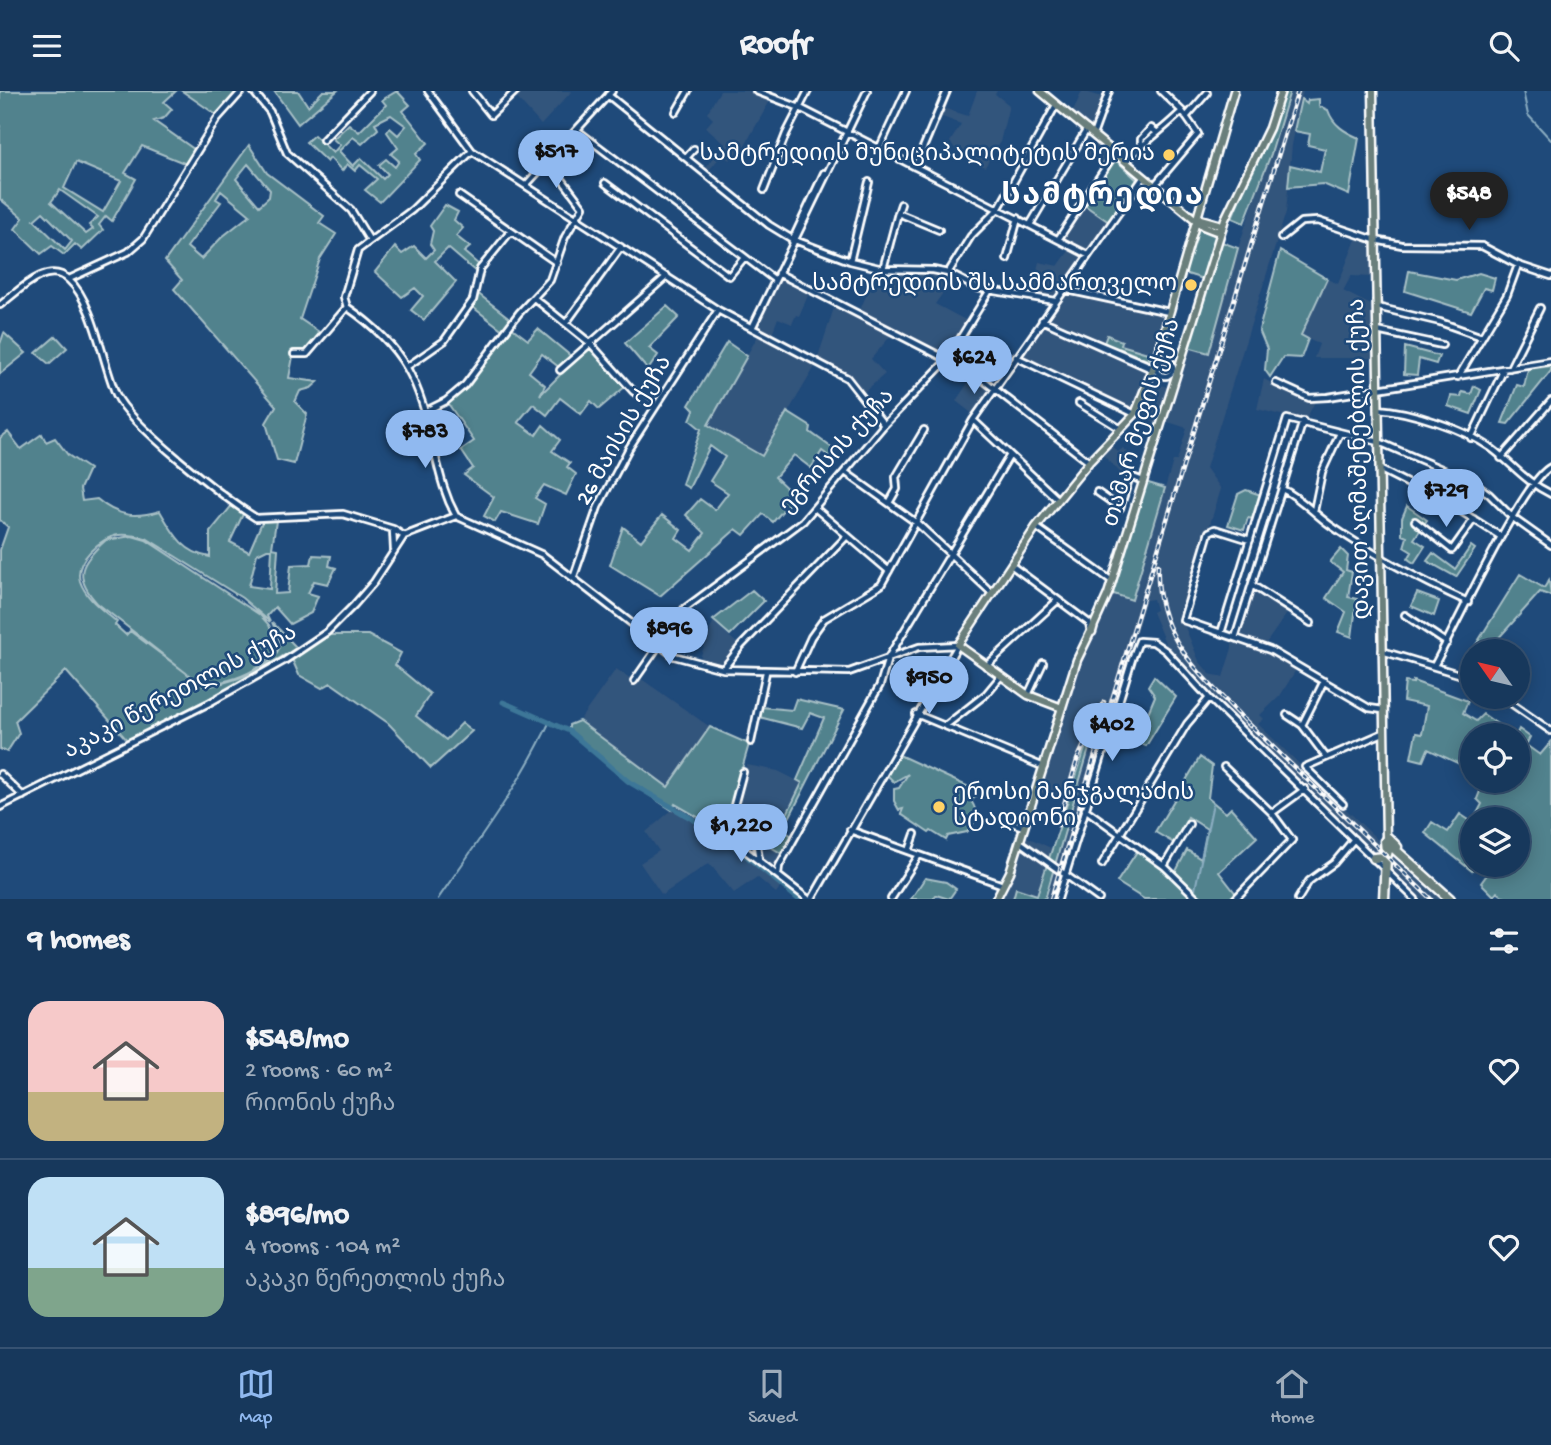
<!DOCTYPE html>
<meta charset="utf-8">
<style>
:root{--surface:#17385c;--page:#203f62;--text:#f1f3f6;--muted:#9eacbb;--line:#365272;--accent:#90b9f0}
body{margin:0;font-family:"Gochi Hand","Noto Sans Georgian",sans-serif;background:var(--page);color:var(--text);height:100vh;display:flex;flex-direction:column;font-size:26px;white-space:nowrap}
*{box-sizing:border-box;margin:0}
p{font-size:23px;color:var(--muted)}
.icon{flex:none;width:38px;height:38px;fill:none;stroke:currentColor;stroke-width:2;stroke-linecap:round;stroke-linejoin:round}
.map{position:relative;height:808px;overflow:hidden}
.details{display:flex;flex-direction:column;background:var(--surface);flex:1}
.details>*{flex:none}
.needle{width:46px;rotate:304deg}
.buttons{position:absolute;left:1460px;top:548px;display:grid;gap:14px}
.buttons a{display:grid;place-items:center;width:70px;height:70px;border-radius:50%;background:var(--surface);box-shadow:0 4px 18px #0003,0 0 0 2px var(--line);font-size:35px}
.price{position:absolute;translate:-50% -60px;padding:0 16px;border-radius:24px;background:var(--accent);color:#111;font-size:23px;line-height:46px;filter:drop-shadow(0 2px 4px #0008)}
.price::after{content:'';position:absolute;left:50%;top:42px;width:21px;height:16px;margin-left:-10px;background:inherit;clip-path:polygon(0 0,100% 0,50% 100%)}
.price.active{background:#222;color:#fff}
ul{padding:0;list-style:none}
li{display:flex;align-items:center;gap:21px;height:175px;padding:0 28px}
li+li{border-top:2px solid var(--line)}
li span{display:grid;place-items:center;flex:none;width:196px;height:140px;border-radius:21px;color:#555}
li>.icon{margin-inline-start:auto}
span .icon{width:84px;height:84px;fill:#fffc;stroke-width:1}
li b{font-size:30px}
h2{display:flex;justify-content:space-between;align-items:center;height:84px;padding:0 28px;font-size:30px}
header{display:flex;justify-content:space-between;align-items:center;height:91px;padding:0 28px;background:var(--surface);font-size:32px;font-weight:800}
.tabs{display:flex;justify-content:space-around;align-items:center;height:98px;border-top:2px solid var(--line);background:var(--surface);font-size:19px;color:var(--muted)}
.tabs a{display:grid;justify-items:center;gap:4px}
.tabs .active{color:var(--accent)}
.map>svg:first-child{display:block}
.built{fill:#33547c}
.green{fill:#51828d;stroke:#a8c0c6;stroke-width:2;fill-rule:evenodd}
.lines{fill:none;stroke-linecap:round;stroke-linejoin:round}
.stream{stroke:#8badc1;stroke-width:2}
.river{stroke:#3e7798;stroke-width:5}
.minor-casing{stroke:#fff;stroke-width:10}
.major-casing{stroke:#fff;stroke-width:11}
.highway-casing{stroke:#fff;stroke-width:13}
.minor{stroke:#1f4a7a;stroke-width:4.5}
.major{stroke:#6b7f7c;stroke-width:6}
.highway{stroke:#6b7f7c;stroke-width:8}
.rail-casing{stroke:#fff;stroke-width:4.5}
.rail{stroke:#1f4a7a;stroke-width:2;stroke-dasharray:5;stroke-linecap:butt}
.poi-dot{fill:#ffd166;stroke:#1f4a7a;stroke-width:2.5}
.labels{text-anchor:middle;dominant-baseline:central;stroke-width:5;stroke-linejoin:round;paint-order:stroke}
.poi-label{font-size:23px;fill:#fff;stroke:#1f4a7a;text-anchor:end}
.street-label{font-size:23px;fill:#fff;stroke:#1f4a7a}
.district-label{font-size:30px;font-weight:bold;letter-spacing:2px;fill:#fff;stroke:#1f4a7a}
</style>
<header><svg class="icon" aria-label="menu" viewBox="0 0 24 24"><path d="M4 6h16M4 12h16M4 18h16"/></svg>Roofr<svg class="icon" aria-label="search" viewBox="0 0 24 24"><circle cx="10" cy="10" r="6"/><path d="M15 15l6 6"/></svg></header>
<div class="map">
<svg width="1551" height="808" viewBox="0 0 1551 808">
<rect width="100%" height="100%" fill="#1f4a7a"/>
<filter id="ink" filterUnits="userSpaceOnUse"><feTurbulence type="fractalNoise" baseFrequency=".0143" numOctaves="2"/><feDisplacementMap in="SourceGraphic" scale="14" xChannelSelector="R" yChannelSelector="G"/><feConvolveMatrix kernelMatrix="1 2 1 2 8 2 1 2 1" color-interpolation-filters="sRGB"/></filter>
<g filter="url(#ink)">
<!-- built -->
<path class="built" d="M520,0H572L541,34L515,5Z
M720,0H749L771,8L745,54L730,69L721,65L709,79L706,76L725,53L706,36L713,28L707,22Z
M977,0H997L995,3L1009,14L1000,51L985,76L961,65L950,51L961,33L940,25L943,17L968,25Z
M1082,0L1106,7L1092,40L1072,23Z
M1291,0H1303L1292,54L1286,121L1206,377L1221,398L1181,526L1199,570L1210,583L1223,586L1232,557V547L1269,561L1297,577L1280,605L1260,624L1264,628L1258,633L1383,754V762L1375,765L1196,592L1166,554L1152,521L1156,519L1153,508L1146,509L1054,808H1045L1094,640L1084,661L1068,709L1039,702L1082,566L1101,530L1111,502L1133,508L1173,370H1177L1187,337L1165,330L1188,256L1209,262L1232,175Z
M1093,49L1111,64L1104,75L1093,67L1089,71L1082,66Z
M1083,113L1109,131L1088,160L1062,146Z
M1357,146L1373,150V186L1351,185L1343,200L1373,215L1374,267H1314L1319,253L1300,245L1327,188L1338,193Z
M1072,156L1085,163L1055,208L1031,203L1039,171L1058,175Z
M880,179L944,183L953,188L935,213L969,231L945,267L859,221L869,198L874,199Z
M781,185L810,200L799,225L796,224L792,233L778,227L771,245L757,237Z
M1063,200L1168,222L1153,274L1045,227Z
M835,214L893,242L871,268L885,283L863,302L848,286L817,269Z
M1042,232L1150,280L1135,319L1019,266Z
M759,243L816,274L762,365L707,334Z
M973,284L988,295L989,299L974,324L956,310Z
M1264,288L1297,306L1316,309L1305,330L1257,318Z
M1152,291L1170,297L1159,333L1137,327Z
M1110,353L1118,361L1123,357L1133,366L1126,387L1101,362Z
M1253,495L1288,521L1264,555L1237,542Z
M713,531L739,554L723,576L699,570Z
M616,578L636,591L640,587L710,636L668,696L579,630Z
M747,674L778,680L802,692L771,756L784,764L774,782L783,793L776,802L757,786L734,802L709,772L662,804L640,772L659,760L646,741L672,719L674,713L724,740L730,733Z
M1025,745L1053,758L1037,805L1016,797L1013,808H998L1011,784Z
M1396,763L1445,808H1419L1388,779L1391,764Z"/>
<!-- green -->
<path class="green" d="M0,0H176L164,11L172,18L164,27L154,30L198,61L189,74L142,55L125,82L136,88L112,130L106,125L99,134L103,139L82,159L75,153L64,164L52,155L41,163L15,138L23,127L0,108ZM76,71L121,90L103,121L64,97ZM60,99L98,126L89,134L93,138L86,143L51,111ZM43,121L72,150L65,159L34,129Z
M182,0H240L218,25Z
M274,0H298L308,15L323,0H337L298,33Z
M397,0L410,14L403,20L428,52L416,63L420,69L380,111L365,99L377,88L360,74L355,80L347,73L342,80L330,67L327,71L306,51L314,44L333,62L340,54L333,48L349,33L359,41L386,14L382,9ZM391,24L406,35L398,44L390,37L387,41L398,57L391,63L399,70L395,76L386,68L379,74L388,83L383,88L361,67L353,75L339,60L353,46L362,53L378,38L375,32Z
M1283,0H1290L1271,63L1244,132L1232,127Z
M1301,8L1307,13L1308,9L1319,8V15L1328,19C1333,34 1345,41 1359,47L1349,104L1323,93L1288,96L1290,74L1320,81L1325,58L1308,54L1310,43L1294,40Z
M249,54L267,82L324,125L319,132L336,143L320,168L300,228L322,243L307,261L294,260L289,287L318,291L311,297L300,300L295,311L307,323L294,373L277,369L266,332L276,315L174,198L182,189L165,170ZM248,73L270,99L269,106L259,115L236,88ZM221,100L250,124L222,146L201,168L187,156L221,111L216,108Z
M1110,71H1118L1137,89L1109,131L1083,113Z
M445,114L458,121L454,129L463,137L456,145L470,156L464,161L479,174L477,182L448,157L435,170L456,191L424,229L411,219L423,205L415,197L402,206L375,181L395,156L402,163L414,155L426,167L434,159L430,153L433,140L430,135Z
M1199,135L1216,145L1203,188L1184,182Z
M1219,150L1238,157L1209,262L1188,256Z
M1280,160L1327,188L1301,244L1308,248L1301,267L1283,266L1270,286L1265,279L1267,258L1259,239Z
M1409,180L1456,189L1479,182L1495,187L1492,199L1484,197L1471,221L1405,200Z
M476,201L512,229L504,240L470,214Z
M667,215L679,226L649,257L658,264L648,279L625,252Z
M511,236L528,249L538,238L572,266L560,277L542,263L529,281L545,294L540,304L590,254L626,295L599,318L591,310L581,323L560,307L547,324L533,313L518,331L536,344L543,334L560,349L552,360L570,372L567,376L576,383L566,404L544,394L535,407L545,413L538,433L501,421L495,431L484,425L494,406L464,384L473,377L461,359L474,350L447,311L470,292Z
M4,242L26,262L0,283V253Z
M1107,244L1122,250L1121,254L1154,264L1151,271L1149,266L1148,269L1119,257L1146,271L1104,252Z
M56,245L67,257L49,273L36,262Z
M727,251L747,265L708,334L762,365L787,321L811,336L810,341L835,359L830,366L822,360L811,377L794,364L775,386L795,405L773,431L763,423L744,444L736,438L660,505L610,474L623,436L641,450L662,424L681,439L676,447L692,459L705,442L686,424L700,408L715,419L728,402L710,390L725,366L710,355L689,397L682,393L701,338L690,329L694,319L689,314Z
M1405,256L1439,265L1436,273L1419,268L1417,284L1404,283Z
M1551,275V280L1508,333L1502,332L1517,294L1524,296L1528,278Z
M1474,295L1481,299L1471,323L1448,315L1451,305L1461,306L1462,301L1471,303Z
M8,341L21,358L42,343L46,351L55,347L68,364L89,378L80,398L82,410L97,408C118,426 135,427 160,420C173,442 183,462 210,466V441L233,413L244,421L230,451L249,461L262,431L276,430L272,457L278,458L275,503L288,502L291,474L311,473L313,464L331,465L329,475L336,477L328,493L314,490L308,502L318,505L311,522L290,533L275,516L267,525L270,531L242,507L146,447C137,445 129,443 119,444C101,446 74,470 80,490C86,508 103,519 117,531L115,534L126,544L130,540L205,596C230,591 274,580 281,552L272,531L297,557L206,609L127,649L66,580L15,630L19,642L7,661L0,658V459L8,436L0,429V347ZM267,458H272L270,498L249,495L257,463Z
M1145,391L1165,397L1132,509L1111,502Z
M1246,399L1261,404L1253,428L1248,427L1244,439L1228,434L1238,403Z
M1407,415L1427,429L1414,448L1425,455L1414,472L1408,468L1412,461L1404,456L1407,446L1402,444V427Z
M132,445L146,449L260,524L269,534L277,554C269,579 219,599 195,589L97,512C72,485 81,471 106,449Z
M1471,455L1475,458L1456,486L1427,470L1433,462L1455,478Z
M1341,458L1348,465L1346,479L1352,481L1348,506L1357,508L1352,546L1338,541L1346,521L1326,507L1343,481L1330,471Z
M1520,483L1544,497L1549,489L1551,505L1540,501L1487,560H1472Z
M752,499L764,510L730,544L713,529Z
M1417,502L1439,510L1434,525L1411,515Z
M328,544H368L401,562L395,574L430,603L416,625L446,649L462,632L472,640L431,677L388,632L331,592L322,597L299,584L292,568Z
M1154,585L1176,606L1146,655L1136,651L1155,605L1148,595Z
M1413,590L1468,610L1463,622L1476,630L1483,623L1513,644H1472V679L1428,658L1423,670L1411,667L1416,642L1422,643L1427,615L1403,610L1405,591L1413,592Z
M796,608L844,619L783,739L795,747L784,764L771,756L802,692L797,689L824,627L810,622L802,637L759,626L761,616L792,619Z
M579,630L668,696L710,636L749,653L724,741L675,713L672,719L629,691L569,640V634Z
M1096,634L1045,808H1013L1016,797L1037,804L1084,661Z
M1519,638L1530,646L1526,654L1540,664L1551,651V808H1507L1497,801L1494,805L1481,792L1491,778L1485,774H1517V728H1474L1482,713L1477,708L1484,690H1517L1516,644Z
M899,664L980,701L971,710C979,721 976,732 967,741L948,745L946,749L931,740L929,742L901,723L903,718L899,719L894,710V698L899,697L908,683L894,691L887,684Z
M1200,666L1212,675L1208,707L1226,722L1231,717L1257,746L1219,781L1236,803L1232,808H1201L1175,782L1187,759L1201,768L1207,738L1188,726L1174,752L1155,741Z
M1460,723L1472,731V774H1477L1472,780L1425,742L1432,731L1448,741Z
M1138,759L1163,777L1197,808H1144L1117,791Z
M925,787L946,791L956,798L949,808L936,804L933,808H911Z"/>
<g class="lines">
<!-- stream -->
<path class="stream" d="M1523,0L1528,24L1551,49
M438,808C478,750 520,694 550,630
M1193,808L1213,712"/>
<!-- river -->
<path class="river" d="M503,611L569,640L629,691L723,746L798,808"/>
<defs>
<path id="minor" d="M253,0L270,21L287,62L351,119L370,150
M428,0L472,60L718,219L847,287L884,334
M472,0L491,24L516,0
M756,0L800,17L1088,164
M608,4L769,134L792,148L850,170L883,178L933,179L948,182L977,197L1055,210
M676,21L688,0
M1186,26L1207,2
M578,40L775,189
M1093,44L1109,0
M323,49L370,0
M1141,53V48L1151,37L1156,41
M879,58L906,0
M686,67L694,58
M1126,71C1144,51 1163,39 1182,20
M915,76L947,0
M605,92L729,185L744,167
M526,94L612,0
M1154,95L1198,43L1182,20L1161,0
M764,99L786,43L808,0
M459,104L557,172
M898,122L901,113
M1031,132L1087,38
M1059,147L1115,62
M1281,147L1301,131L1318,130L1375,149L1402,154L1482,155L1518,174L1551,185
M792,150L824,82
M1007,168L1018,127
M850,170L869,91
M883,178L898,122L939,139
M778,182L944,267L960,271L1089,371
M948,182L971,145L999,117L1056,14
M69,188L128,161L143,148L217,28L242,0
M1063,198L1169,221
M534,207L590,252L633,300L654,316
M0,214C18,201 47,168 69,189C93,210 103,273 116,303C129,333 226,408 256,427L343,423L393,438L404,445
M347,216C404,255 421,292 434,359C440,384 444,403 456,425
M1377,216L1440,231L1482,246
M1042,229L1158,281
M566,232L621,156
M752,237L867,0
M1067,240L1148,274L1153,276L1158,271
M1377,240L1442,254
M294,263H307L347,216L344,206L358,159L412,119L472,60
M1016,266L1135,323
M1157 277a8 8 0 1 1 16 0a8 8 0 1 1-16 0Z
M408,275L444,250L473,209L480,178L510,141
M1510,277L1540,217
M560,279L667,185
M1458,286L1507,204L1518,174
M1276,292L1309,307L1328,306L1551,270
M1079,312L1121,338
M1378,318C1410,320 1464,338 1491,357C1514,374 1523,389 1551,403
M424,321L446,310L465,294L519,222L550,189L565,146L583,116L549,71
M973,329L1057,408
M1471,347L1504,278
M1501,367L1551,310
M1379,378L1456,417L1500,445
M845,381L918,433L992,502
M1282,398C1300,406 1313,422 1330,434C1373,464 1420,489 1468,511
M1097,401L1120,417L1130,385L1143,390
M889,412L897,398L896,386L924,339
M815,417L889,480
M1314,420L1322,381L1340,342
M1415,430L1452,459L1474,428
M1036,436L1112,490
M393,439L394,458
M1250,449L1215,438L1209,441L1183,529L1270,559L1369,617L1383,619
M1011,474L1089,532L1090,537
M574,485L598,416L629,357L718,219
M1252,494L1311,532
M1405,524L1447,552
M1221,542L1287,328L1379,351L1472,391L1489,403L1513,427L1551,454
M1235,547L1303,330
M1382,560L1472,587
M1435,573C1454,539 1524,387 1551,376
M986,575L1058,509
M723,578L741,555L847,445
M795,581L811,546L824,528L881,494L973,329L1143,87
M634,590L684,518L803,430L884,334L947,269L990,199
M1028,604L1043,572
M1502,606L1551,640
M916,623L1044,676
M1287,624L1302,634L1326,666
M1302,634L1324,590
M945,635L986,603L1001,585
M751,651L766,581
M1224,676L1272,722L1292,749L1235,808
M743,681L729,733L732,749L808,808
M0,683L23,705
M1343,713L1305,676L1383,642
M0,716L207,613L284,570L327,541L354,514L374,491L404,445L456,425L543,464L674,565L723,578L849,581L919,556L958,554L812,808
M1085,718L1164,775L1198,808
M1272,722L1305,698
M1012,732L1024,736
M850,739L1003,794
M719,746L730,742L748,744L757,754L759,769
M1020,751L1099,808
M909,760L915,743
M1102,773L1187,633L1209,607
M1164,775L1189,733
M778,783L779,775L880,594L888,567L1010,364
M891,808L919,764
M1058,808L1132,568L1139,550L1153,551L1166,560L1209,607L1415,808
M1298,808L1309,790L1334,772L1354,748"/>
<path id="major" d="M1040,0L1203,135L1216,140L1222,138
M1373,0L1386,748
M1197,127L1218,133L1222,138
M1094,534L1108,503L1225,128L1269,37L1281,0
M1062,617L1028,604L958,554L1036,436L1089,371L1135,323L1154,275L1234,0
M996,808L1010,781L1077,569L1094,534L1092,541"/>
<path id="highway" d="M1390,754L1450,808
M1386,761L1385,750L1388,747L1397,756
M1374,767L1386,766
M1384,808L1386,766L1390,754"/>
</defs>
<!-- minor casing -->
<use href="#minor" class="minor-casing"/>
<!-- major casing -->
<use href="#major" class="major-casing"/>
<!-- highway casing -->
<use href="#highway" class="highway-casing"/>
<!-- minor -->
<use href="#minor" class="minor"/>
<!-- major -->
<use href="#major" class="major"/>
<!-- highway -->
<use href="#highway" class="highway"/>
<defs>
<path id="rail" d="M1158,474C1154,549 1205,586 1250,635
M1245,629L1431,808
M1058,734L1077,669L1104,611
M1051,808L1298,0"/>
</defs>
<!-- rail casing -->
<use href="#rail" class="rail-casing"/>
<!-- rail -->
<use href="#rail" class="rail"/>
</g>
</g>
<!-- markers -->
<g class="poi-dot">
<circle cx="1169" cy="64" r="7"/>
<circle cx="1191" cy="194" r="7"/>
<circle cx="939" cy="716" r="7"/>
</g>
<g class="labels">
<!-- poi labels -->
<g class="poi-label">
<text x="1155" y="64">სამტრედიის მუნიციპალიტეტის მერია</text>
<text x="1177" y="194">სამტრედიის შს სამმართველო</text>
<text x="953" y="703" text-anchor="start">ეროსი მანჯგალაძის<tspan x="953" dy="26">სტადიონი</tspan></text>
</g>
<!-- street labels -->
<g class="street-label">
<text transform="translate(1143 332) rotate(-73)">თამარ მეფის ქუჩა</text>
<text transform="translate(625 340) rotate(-60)">26 მაისის ქუჩა</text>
<text transform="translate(838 361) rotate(-48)">ეგრისის ქუჩა</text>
<text transform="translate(1361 368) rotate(-91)">დავით აღმაშენებლის ქუჩა</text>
<text transform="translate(181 602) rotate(-28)">აკაკი წერეთლის ქუჩა</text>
</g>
<!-- district labels -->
<g class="district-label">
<text x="1103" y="107">სამტრედია</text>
</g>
</g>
</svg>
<div class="buttons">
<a><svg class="needle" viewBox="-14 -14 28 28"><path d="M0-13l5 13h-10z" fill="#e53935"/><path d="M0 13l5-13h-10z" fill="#9eacbb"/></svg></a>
<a><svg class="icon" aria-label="locate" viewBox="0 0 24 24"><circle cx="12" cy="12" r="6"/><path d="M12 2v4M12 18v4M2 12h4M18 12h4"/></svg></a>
<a><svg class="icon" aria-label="layers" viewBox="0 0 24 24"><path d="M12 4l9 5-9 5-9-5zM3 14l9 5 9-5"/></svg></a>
</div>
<b class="price" style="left:556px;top:99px">$517</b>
<b class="price active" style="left:1469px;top:141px">$548</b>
<b class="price" style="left:974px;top:305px">$624</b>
<b class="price" style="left:425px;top:379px">$783</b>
<b class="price" style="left:1446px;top:438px">$729</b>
<b class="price" style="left:669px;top:576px">$896</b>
<b class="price" style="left:929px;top:625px">$950</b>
<b class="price" style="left:1112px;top:672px">$402</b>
<b class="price" style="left:741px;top:773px">$1,220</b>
</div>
<section class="details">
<h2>9 homes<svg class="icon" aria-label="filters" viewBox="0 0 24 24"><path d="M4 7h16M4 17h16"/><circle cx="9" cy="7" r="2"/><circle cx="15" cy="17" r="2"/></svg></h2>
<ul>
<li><span style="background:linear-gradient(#f6c9c9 65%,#c2b280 0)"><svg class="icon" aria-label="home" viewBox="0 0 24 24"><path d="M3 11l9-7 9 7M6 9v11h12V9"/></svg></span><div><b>$548/mo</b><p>2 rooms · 60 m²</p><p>რიონის ქუჩა</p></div><svg class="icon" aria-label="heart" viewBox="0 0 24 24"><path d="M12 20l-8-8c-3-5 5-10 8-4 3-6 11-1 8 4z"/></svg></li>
<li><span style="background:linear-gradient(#bfe0f5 65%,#7fa58c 0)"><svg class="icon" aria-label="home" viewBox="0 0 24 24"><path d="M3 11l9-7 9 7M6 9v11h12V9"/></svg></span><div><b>$896/mo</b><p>4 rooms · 104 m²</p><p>აკაკი წერეთლის ქუჩა</p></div><svg class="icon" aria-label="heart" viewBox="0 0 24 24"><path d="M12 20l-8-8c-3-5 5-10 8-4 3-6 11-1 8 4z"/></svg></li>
</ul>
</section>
<nav class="tabs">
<a class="active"><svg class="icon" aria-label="map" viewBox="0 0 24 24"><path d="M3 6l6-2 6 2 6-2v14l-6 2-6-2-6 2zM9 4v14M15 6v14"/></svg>Map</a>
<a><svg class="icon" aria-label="saved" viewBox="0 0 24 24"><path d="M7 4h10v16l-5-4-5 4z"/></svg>Saved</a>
<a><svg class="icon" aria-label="home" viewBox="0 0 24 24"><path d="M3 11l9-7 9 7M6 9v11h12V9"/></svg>Home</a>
</nav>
